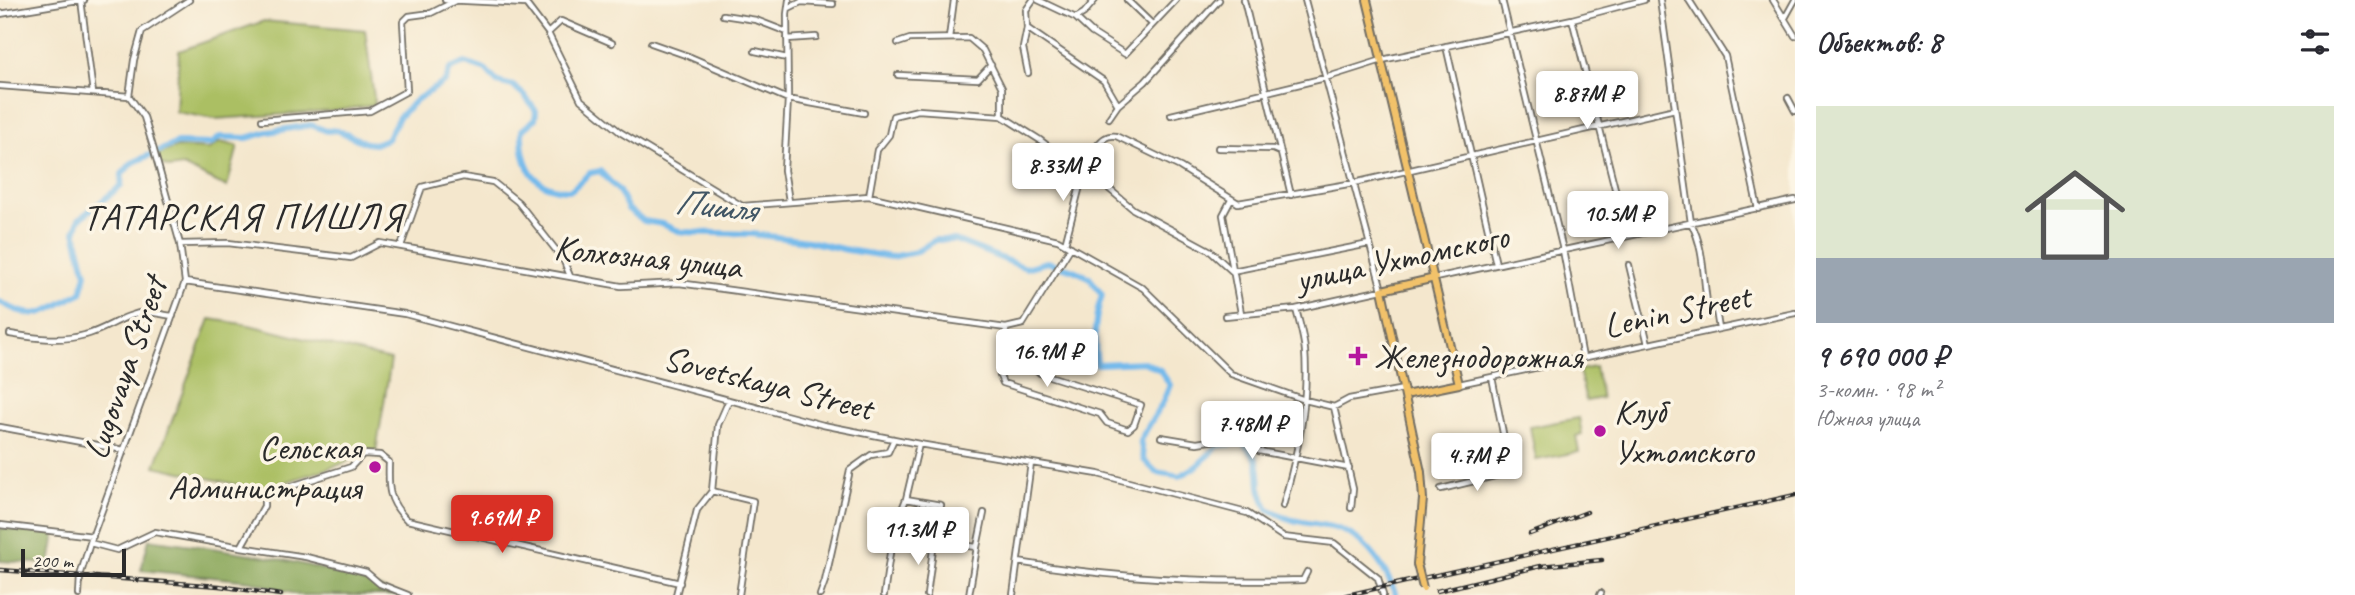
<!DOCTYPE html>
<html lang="ru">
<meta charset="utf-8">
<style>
:root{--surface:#fff;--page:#f2f2f3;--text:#2b2b33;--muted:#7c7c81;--accent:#d93025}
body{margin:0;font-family:Caveat,sans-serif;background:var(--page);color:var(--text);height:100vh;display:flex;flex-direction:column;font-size:26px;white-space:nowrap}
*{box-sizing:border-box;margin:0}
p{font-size:23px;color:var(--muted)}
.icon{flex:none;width:38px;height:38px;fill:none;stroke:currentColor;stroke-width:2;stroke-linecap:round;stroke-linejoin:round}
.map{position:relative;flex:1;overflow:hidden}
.side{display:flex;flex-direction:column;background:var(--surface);width:560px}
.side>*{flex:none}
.scale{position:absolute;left:21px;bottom:18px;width:105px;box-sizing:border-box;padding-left:7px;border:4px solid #2b2b2b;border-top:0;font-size:19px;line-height:24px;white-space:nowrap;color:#2b2b2b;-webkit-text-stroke:5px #fcf5e5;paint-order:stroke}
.price{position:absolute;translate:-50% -60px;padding:0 16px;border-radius:7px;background:#fff;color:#222;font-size:23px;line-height:46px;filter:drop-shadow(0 2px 4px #0008)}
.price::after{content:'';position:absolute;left:50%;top:42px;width:21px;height:16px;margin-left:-10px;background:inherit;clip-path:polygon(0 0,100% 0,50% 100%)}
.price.active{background:var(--accent);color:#fff}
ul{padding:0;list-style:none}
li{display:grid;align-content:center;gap:14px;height:371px;padding:0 21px}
li span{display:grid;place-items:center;height:217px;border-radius:0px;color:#555}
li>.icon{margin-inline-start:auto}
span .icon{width:126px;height:126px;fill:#fffc;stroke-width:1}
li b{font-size:30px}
h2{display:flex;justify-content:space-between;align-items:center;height:84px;padding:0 21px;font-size:30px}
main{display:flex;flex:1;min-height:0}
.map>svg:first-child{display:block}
.green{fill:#abbf63;stroke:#6b7547;stroke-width:2}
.forest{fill:#88a659;stroke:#5a6842;stroke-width:2}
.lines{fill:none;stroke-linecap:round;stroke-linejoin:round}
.river{stroke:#75baeb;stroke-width:6}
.minor-casing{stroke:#716d64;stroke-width:8}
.major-casing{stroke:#716d64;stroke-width:10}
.minor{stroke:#fff;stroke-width:4.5}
.major{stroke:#f2c26a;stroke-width:6}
.rail-casing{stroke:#2b2b2b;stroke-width:4.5}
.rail{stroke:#fcf5e5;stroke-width:2;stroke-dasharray:5;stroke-linecap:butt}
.major-bridge-casing{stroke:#716d64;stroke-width:10;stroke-linecap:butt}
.major-bridge{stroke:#f2c26a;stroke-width:6}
.poi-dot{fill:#b5179e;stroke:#fcf5e5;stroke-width:2.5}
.labels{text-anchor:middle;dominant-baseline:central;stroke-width:7;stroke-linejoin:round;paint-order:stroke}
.street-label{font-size:35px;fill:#2b2b2b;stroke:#fcf5e5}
.poi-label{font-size:35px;fill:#2b2b2b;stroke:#fcf5e5;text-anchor:start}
.water-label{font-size:37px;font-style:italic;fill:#415665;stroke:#fcf5e5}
.quarter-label{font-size:38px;letter-spacing:2px;fill:#2b2b2b;stroke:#fcf5e5}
</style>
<main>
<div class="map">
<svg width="1795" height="595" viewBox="0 0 1795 595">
<rect width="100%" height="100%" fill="#fcf5e5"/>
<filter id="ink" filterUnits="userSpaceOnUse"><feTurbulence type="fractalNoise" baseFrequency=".0143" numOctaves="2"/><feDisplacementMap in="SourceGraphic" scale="14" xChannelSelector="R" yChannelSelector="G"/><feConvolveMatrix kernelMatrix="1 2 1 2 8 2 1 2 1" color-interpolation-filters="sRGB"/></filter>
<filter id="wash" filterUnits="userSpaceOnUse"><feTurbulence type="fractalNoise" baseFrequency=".00686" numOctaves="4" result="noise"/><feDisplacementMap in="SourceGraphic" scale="28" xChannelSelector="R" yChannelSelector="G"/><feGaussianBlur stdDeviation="1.57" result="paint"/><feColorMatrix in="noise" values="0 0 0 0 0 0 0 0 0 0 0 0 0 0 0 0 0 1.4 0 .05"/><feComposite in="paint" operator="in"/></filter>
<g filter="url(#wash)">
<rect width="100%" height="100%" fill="#f4e7cd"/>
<!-- green -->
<path class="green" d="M264,21L365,30L375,105L333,111L215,119L176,112L179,51Z
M220,142L238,146L227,187L183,166L170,168L160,164L155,155L177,147L209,149Z
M210,319L249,325L391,360L376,452L360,451L345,463L261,490L155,466Z
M1595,367L1602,398L1586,401L1579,370Z
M1579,418L1582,434L1576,436L1579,452L1536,460L1530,427Z"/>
<!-- forest -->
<path class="forest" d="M0,528L55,534L50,564L0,561Z
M149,539C232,551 319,560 396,595H298L251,581L141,570Z"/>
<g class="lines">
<!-- river -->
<path class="river" d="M0,302C40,325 44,310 81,293L86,274L75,232L79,219L121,186L122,174L132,163L177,143L211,144L220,137L247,138L268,132L311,125L327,131L337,130L366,143L375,144L387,139L399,117L416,100L446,81L450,69L465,63L486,70L497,82L513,86L524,95L536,111L535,119L522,130C521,165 533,191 571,190L590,173L600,171L619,191L628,209L644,221L662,224L681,232L752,234L808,241L847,250L891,257L916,252L935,240H955L1026,268L1047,262L1071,269L1089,277L1102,295C1094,318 1093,339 1097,364L1144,362L1160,370L1170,385L1162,404L1140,440L1144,460L1156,472L1180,476L1197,466L1218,446L1242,443C1261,459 1258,465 1260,487C1261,495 1265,502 1268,509C1276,512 1285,518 1293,520C1312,525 1334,524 1351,535C1373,548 1387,572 1396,595"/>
</g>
</g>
<g filter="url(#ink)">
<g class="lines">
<defs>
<path id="minor" d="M81,0L93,93
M445,0L526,4
M1038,0L1076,18L1092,33L1125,54L1176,0
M1127,0L1152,24
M1244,0L1291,195
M1502,0L1563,250L1583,358
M1660,0L1691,223C1704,247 1703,276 1707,302L1716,310L1719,329
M1689,0L1725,56L1758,209
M1773,0L1795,36
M526,4L548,33L581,100L620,132L742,206L869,196L1058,240L1143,288L1231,374L1305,400L1334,407L1349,399L1404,389
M789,8L801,2L833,4
M0,14L84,0
M723,15L756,20L787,32
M1076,18L1084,13L1095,0
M1785,18L1795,0
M1572,19L1627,236
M1027,28L1104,81L1118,105
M548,33L561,21L612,43
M949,38L954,0
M787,39L816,37
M651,43L688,56L788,99L864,113
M898,43L910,39L969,38L983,50L1002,88V116
M1446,46L1496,264
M755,51L787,58
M1028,73L1023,48L1027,28L1026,10L1033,0
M898,75L978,79L991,65
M0,86L129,96
M129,96L134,60L142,31L189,0
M1788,98L1795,111
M1171,115L1325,78L1382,60L1572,19L1644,0
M1109,118L1118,105L1145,82L1219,0
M262,120L370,111L407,91L403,22L409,16L431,13L455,1
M1218,148L1273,149L1280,152
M869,196L877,150L889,135L893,116L918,110L1002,116L1040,140L1061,156L1089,172L1133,209L1209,250L1232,271L1369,244
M1231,200L1223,215L1241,313
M789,201L784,170L788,99L787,14L789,0
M180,244L228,243L351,258L380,243L621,286L679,283L1006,328L1023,324L1071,247
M1065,244L1088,155C1098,148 1101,134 1116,136L1180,167L1238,203L1354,183L1675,109
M401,246L422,187L463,177L493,182L518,202L563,259L570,276
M1629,265L1648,344
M1435,278L1795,200
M185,282L405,314L823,425L919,444L1098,474L1247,513L1283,537L1334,543L1378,578L1383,595
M1225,316L1296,309L1382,290L1305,0
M10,334C36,338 59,342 85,335C106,330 124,314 146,312C154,312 164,315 173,316
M1005,354L1000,376L1003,383L1100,414L1107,423L1128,430L1134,425L1141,405L1040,373L1026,360L1005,354L1006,328
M1459,384L1795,313
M729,400L718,425L712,491L753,501L739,595
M1334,407L1353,489L1351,508
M0,427L124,450
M1161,437L1197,443L1233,437L1245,438L1259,451L1349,468
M1441,489L1507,473L1510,469L1492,377
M906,499L941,505L934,542L977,547L969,595
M1283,506C1297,455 1309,404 1305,351C1304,337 1299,322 1296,309
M0,525L93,536
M90,543L117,550L155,532L241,547L264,506V495L351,467L363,454L380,455L389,462C388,488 388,501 407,520L680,583
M241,547L306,557L366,572L380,584L408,595
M977,547L984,513
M1018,562C1112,578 1207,583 1303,580L1307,572
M79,595L80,576L90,543L185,282L180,244L153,147L144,117L129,96
M676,595L697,510L712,491
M820,595L825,581L850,470L871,455L888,452L894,439
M884,595L893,532L906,499L919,444
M927,595L934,542
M1013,595L1031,463
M1600,595L1601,593"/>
<path id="major" d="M1367,0L1459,384L1405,395
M1417,564L1423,499L1421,472L1382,290L1435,278"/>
</defs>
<!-- minor casing -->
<use href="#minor" class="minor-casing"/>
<!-- major casing -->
<use href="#major" class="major-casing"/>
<!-- minor -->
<use href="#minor" class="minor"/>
<!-- major -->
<use href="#major" class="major"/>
<defs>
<path id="rail" d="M1530,534L1587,512
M0,570L219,586L281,595
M1437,591L1541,566L1602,560
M1347,595L1795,495"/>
</defs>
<!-- rail casing -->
<use href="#rail" class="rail-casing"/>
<!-- rail -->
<use href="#rail" class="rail"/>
<defs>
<path id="major-bridge" d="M1417,564L1423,588"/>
</defs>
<!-- major-bridge casing -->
<use href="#major-bridge" class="major-bridge-casing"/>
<!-- major-bridge -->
<use href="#major-bridge" class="major-bridge"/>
</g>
</g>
<!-- markers -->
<g class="poi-dot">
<path d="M1354.5 345.5h7v7h7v7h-7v7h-7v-7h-7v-7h7z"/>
<circle cx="1600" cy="431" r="7"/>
<circle cx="375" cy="467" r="7"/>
</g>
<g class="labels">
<!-- street labels -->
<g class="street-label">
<text transform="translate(648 257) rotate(6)">Колхозная улица</text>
<text transform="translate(1402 258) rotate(-12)">улица Ухтомского</text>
<text transform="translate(1677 311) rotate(-12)">Lenin Street</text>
<text transform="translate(125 368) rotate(-71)">Lugovaya Street</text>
<text transform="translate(768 383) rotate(14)">Sovetskaya Street</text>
</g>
<!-- poi labels -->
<g class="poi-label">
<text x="1374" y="356">Железнодорожная</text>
<text x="1614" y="411">Клуб<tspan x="1614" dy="40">Ухтомского</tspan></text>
<text x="361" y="447" text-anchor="end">Сельская<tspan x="361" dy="40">Администрация</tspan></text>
</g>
<!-- water labels -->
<g class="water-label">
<text transform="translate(715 205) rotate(6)">Пишля</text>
</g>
<!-- quarter labels -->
<g class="quarter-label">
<text x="243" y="216">ТАТАРСКАЯ ПИШЛЯ</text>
</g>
</g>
</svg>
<div class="scale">200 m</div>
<b class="price" style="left:1587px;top:131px">8.87M ₽</b>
<b class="price" style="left:1063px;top:203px">8.33M ₽</b>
<b class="price" style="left:1618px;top:251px">10.5M ₽</b>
<b class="price" style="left:1047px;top:389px">16.9M ₽</b>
<b class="price" style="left:1252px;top:461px">7.48M ₽</b>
<b class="price" style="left:1477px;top:493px">4.7M ₽</b>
<b class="price active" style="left:502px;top:555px">9.69M ₽</b>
<b class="price" style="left:918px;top:567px">11.3M ₽</b>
</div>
<section class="side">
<h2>Объектов: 8<svg class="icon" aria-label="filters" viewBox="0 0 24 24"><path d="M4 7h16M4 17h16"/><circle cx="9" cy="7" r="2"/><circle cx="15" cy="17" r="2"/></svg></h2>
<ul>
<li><span style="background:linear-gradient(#dfe7d0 70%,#9aa5b1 0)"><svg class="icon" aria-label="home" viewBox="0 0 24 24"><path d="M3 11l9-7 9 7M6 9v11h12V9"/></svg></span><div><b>9 690 000 ₽</b><p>3-комн. · 98 m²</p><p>Южная улица</p></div></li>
</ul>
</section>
</main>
